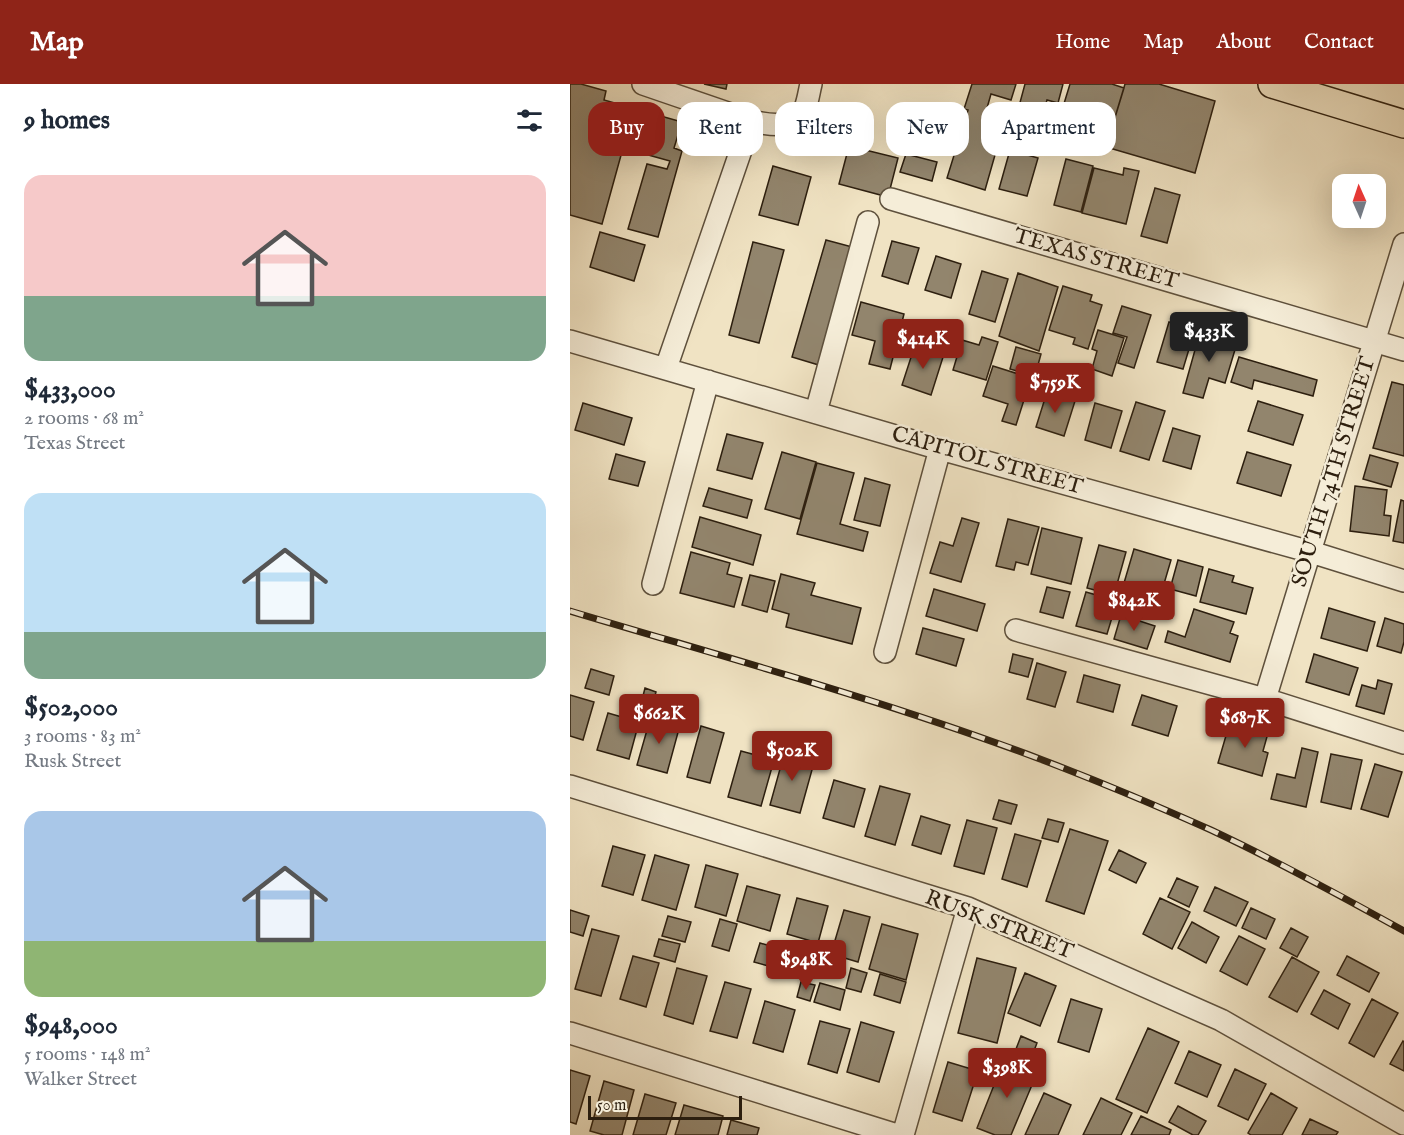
<!DOCTYPE html>
<meta charset="utf-8">
<style>
:root{--surface:#fff;--page:#f2f2f3;--text:#1f2937;--muted:#747a83;--accent:#8f2418}
body{margin:0;font-family:"IM FELL English",serif;background:var(--page);color:var(--text);height:100vh;display:flex;flex-direction:column;font-size:22px;white-space:nowrap}
*{box-sizing:border-box;margin:0}
p{font-size:20px;color:var(--muted)}
.icon{flex:none;width:33px;height:33px;fill:none;stroke:currentColor;stroke-width:2;stroke-linecap:round;stroke-linejoin:round}
.map{position:relative;flex:1;overflow:hidden}
.side{display:flex;flex-direction:column;background:var(--surface);width:570px}
.side>*{flex:none}
.guide{position:absolute;left:18px;top:18px;width:570px;height:54px;display:flex;gap:12px}
.needle{width:39px;rotate:357deg}
.fabs{position:absolute;left:762px;top:90px;display:grid;gap:12px}
.fabs a{display:grid;place-items:center;width:54px;height:54px;border-radius:12px;background:var(--surface);box-shadow:0 6px 24px #0002;font-size:30px}
.scale{position:absolute;left:18px;bottom:15px;width:154px;box-sizing:border-box;padding-left:6px;border:3px solid #2d1f0f;border-top:0;font-size:16px;line-height:21px;white-space:nowrap;color:#2d1f0f;-webkit-text-stroke:4px #f5edd8;paint-order:stroke}
.price{position:absolute;translate:-50% -51px;padding:0 14px;border-radius:6px;background:var(--accent);color:#fff;font-size:20px;line-height:39px;filter:drop-shadow(0 2px 3px #0008)}
.price::after{content:'';position:absolute;left:50%;top:36px;width:18px;height:14px;margin-left:-9px;background:inherit;clip-path:polygon(0 0,100% 0,50% 100%)}
.price.current{background:#222;color:#fff}
ul{padding:0;list-style:none}
li{display:grid;align-content:center;gap:12px;height:318px;padding:0 24px}
li span{display:grid;place-items:center;height:186px;border-radius:18px;color:#555}
li>.icon{margin-inline-start:auto}
span .icon{width:108px;height:108px;fill:#fffc;stroke-width:1}
li b{font-size:26px}
h2{display:flex;justify-content:space-between;align-items:center;height:72px;padding:0 24px;font-size:26px}
.chip{padding:0 21px;border-radius:18px;background:var(--surface);box-shadow:0 6px 24px #0002;font-size:21px;line-height:54px}
.chip.current{background:var(--accent);color:#fff}
header{display:flex;align-items:center;gap:36px;box-sizing:border-box;height:84px;padding:0 30px;background:var(--accent);color:#fff}
header strong{font-size:28px}
nav{display:flex;gap:33px;margin-inline-start:auto;font-size:21px}
main{display:flex;flex:1;min-height:0}
.map>svg:first-child{display:block}
.building{fill:#92856d;stroke:#2d1f0f;stroke-width:1.5}
.lines{fill:none;stroke-linecap:round;stroke-linejoin:round}
.minor-casing{stroke:#5e503c;stroke-width:24}
.major-casing{stroke:#2d1f0f;stroke-width:30}
.minor{stroke:#f5edd8;stroke-width:21}
.major{stroke:#f0e3c3;stroke-width:27}
.rail-casing{stroke:#2d1f0f;stroke-width:7}
.rail{stroke:#f5edd8;stroke-width:4.5;stroke-dasharray:14;stroke-linecap:butt}
.labels{text-anchor:middle;dominant-baseline:central;stroke-width:5;stroke-linejoin:round;paint-order:stroke}
.street-label{font-size:22px;fill:#2d1f0f;stroke:#f5edd8}
</style>
<header>
<strong>Map</strong>
<nav><a>Home</a><a>Map</a><a>About</a><a>Contact</a></nav>
</header>
<main>
<section class="side">
<h2>9 homes<svg class="icon" aria-label="filters" viewBox="0 0 24 24"><path d="M4 7h16M4 17h16"/><circle cx="9" cy="7" r="2"/><circle cx="15" cy="17" r="2"/></svg></h2>
<ul>
<li><span style="background:linear-gradient(#f6c9c9 65%,#7fa58c 0)"><svg class="icon" aria-label="home" viewBox="0 0 24 24"><path d="M3 11l9-7 9 7M6 9v11h12V9"/></svg></span><div><b>$433,000</b><p>2 rooms · 68 m²</p><p>Texas Street</p></div></li>
<li><span style="background:linear-gradient(#bfe0f5 75%,#7fa58c 0)"><svg class="icon" aria-label="home" viewBox="0 0 24 24"><path d="M3 11l9-7 9 7M6 9v11h12V9"/></svg></span><div><b>$502,000</b><p>3 rooms · 83 m²</p><p>Rusk Street</p></div></li>
<li><span style="background:linear-gradient(#a9c7e8 70%,#8fb573 0)"><svg class="icon" aria-label="home" viewBox="0 0 24 24"><path d="M3 11l9-7 9 7M6 9v11h12V9"/></svg></span><div><b>$948,000</b><p>5 rooms · 148 m²</p><p>Walker Street</p></div></li>
</ul>
</section>
<div class="map">
<svg width="834" height="1051" viewBox="0 0 834 1051">
<rect width="100%" height="100%" fill="#f0e3c3"/>
<filter id="stains"><feTurbulence type="fractalNoise" baseFrequency=".00333" numOctaves="4"/><feColorMatrix values="0 0 0 0 .2 0 0 0 0 .09 0 0 0 0 .02 0 0 0 .5 -.17"/></filter>
<radialGradient id="worn" r=".72"><stop offset=".6" stop-color="#630" stop-opacity="0"/><stop offset="1" stop-color="#630" stop-opacity=".3"/></radialGradient>
<!-- building -->
<path class="building" d="M0,0H11L36,7L34,16L112,38L104,64L112,67L88,153L58,145L77,80L97,85L100,77L53,64L32,140L0,131Z
M134,0H157L156,5Z
M402,0H446L441,16L421,10L415,31L424,34L420,47L431,50L415,106L377,94L398,26L394,25Z
M455,0H493L488,19L477,16L473,30L463,27L460,41L445,37Z
M500,0H542L554,4L536,63L485,49Z
M555,0H589L645,17L625,89L536,63Z
M279,62L328,74L318,113L269,100Z
M440,66L468,74L457,112L429,105Z
M336,70L367,78L362,97L330,88Z
M496,75L523,82L511,128L484,121Z
M203,82L241,93L228,141L189,131Z
M524,84L553,91L554,84L569,87L556,140L512,129Z
M585,104L610,111L597,159L571,152Z
M30,148L75,161L64,197L20,183Z
M256,156L286,164L252,282L222,273Z
M322,157L349,164L338,200L312,192Z
M183,158L214,166L189,259L159,251Z
M366,172L391,180L381,214L355,206Z
M412,187L438,195L425,238L399,230Z
M448,189L488,203L469,267L429,252Z
M493,202L522,211L520,217L532,221L518,265L503,260L505,254L479,246Z
M291,218L334,230L320,285L299,280L305,257L282,251Z
M552,222L581,231L564,284L548,279L557,253L543,249Z
M599,238L625,245L613,285L587,278Z
M528,246L554,254L542,292L522,285L527,267L522,265Z
M630,248L667,259L655,299L639,294L633,314L613,309Z
M412,253L428,258L416,296L383,286L392,256L409,261Z
M345,261L374,270L361,311L332,301Z
M446,263L471,270L465,292L440,285Z
M669,273L747,296L743,312L684,296L682,305L661,298Z
M423,282L461,294L446,341L432,337L438,320L413,312Z
M822,298L834,301V372L803,364Z
M477,308L505,317L494,352L466,343Z
M688,317L733,331L723,361L678,347Z
M566,318L595,327L579,376L550,367Z
M13,319L62,334L54,361L5,346Z
M525,319L552,327L541,364L515,356Z
M603,344L630,352L621,385L593,377Z
M157,350L193,359L182,395L147,386Z
M212,368L246,378L230,435L195,425Z
M677,368L721,381L711,412L667,399Z
M46,370L75,378L68,402L39,395Z
M800,371L828,379L821,403L793,395Z
M247,379L284,389L270,440L298,448L293,467L227,450Z
M295,394L320,401L310,442L284,436Z
M785,402L817,406L814,431L821,432L819,452L780,447Z
M139,404L182,416L177,434L133,422Z
M831,416L834,417V459L823,457Z
M130,433L191,451L183,481L122,463Z
M392,434L409,439L391,498L360,489L370,458L383,462Z
M438,435L469,443L458,481L446,478L444,486L426,482Z
M472,444L512,454L501,500L461,490Z
M529,461L556,468L544,511L517,504Z
M564,465L601,476L591,510L554,499Z
M121,468L160,479L157,490L172,494L164,523L110,509Z
M608,476L633,483L626,512L600,505Z
M639,485L664,492L662,498L683,504L676,530L630,518Z
M211,490L245,499L241,511L291,524L282,560L216,543L219,530L202,525Z
M180,491L205,497L197,528L172,521Z
M477,503L500,508L493,534L470,528Z
M364,505L415,520L407,547L356,532Z
M516,508L547,517L537,550L506,542Z
M759,524L805,538L797,567L751,554Z
M624,525L664,538L660,549L668,552L660,578L595,558L598,547L615,553Z
M551,531L585,542L577,565L544,555Z
M815,534L834,540V558L831,569L807,562Z
M353,544L394,555L386,582L346,570Z
M443,570L463,575L458,593L439,588Z
M744,570L788,584L779,611L736,598Z
M467,579L496,588L485,623L457,615Z
M21,585L44,592L39,611L15,604Z
M514,591L550,601L543,628L507,618Z
M808,596L822,600L814,630L786,622L792,601L806,605Z
M75,604L86,608L84,615L73,612Z
M0,611L24,618L13,656L0,652Z
M572,611L607,622L598,652L562,641Z
M112,615L128,620L125,632L108,627Z
M38,629L69,638L59,675L27,666Z
M81,632L110,641L97,689L67,681Z
M660,638L698,649L693,667L698,669L692,692L648,679Z
M131,642L154,649L140,699L117,693Z
M732,664L748,668L736,723L701,715L707,690L725,694Z
M171,667L204,676L191,722L158,713Z
M215,667L245,675L230,729L200,721Z
M761,670L792,676L781,725L751,718Z
M805,680L832,688L818,733L791,725Z
M264,696L295,705L284,743L253,734Z
M310,702L340,710L325,761L295,752Z
M429,716L447,721L441,740L423,735Z
M351,732L380,741L371,770L342,761Z
M478,735L494,739L488,758L472,754Z
M397,736L427,744L414,790L384,782Z
M500,745L538,757L514,830L476,817Z
M445,750L471,757L457,803L432,795Z
M43,762L75,771L63,811L32,802Z
M549,766L576,779L566,799L539,786Z
M85,771L119,781L106,826L72,816Z
M136,781L168,790L156,832L125,823Z
M607,794L628,803L619,823L598,813Z
M177,802L210,811L200,847L167,837Z
M645,803L678,818L666,842L634,827Z
M227,814L258,822L248,859L217,850Z
M590,814L620,828L602,865L573,850Z
M681,824L705,835L696,855L672,844Z
M0,826L19,832L13,852L0,848Z
M274,826L300,833L288,878L261,870Z
M98,832L121,838L115,858L92,852Z
M150,835L167,840L159,867L142,862Z
M622,838L649,853L636,879L608,864Z
M312,840L348,850L336,896L299,885Z
M721,844L738,853L727,873L710,864Z
M22,845L49,852L31,912L5,905Z
M669,852L695,865L677,901L650,887Z
M89,855L110,860L105,878L84,872Z
M190,859L207,864L202,883L184,878Z
M239,871L252,875L247,891L234,888Z
M63,872L89,879L76,923L50,915Z
M777,872L809,889L799,908L767,891Z
M722,873L749,888L727,928L699,913Z
M407,874L446,884L427,959L388,949Z
M107,884L137,892L123,940L94,931Z
M281,884L297,889L291,908L276,904Z
M455,889L486,902L470,942L438,929Z
M310,890L336,898L330,919L304,911Z
M155,898L181,905L167,954L140,947Z
M231,898L245,901L240,917L227,913Z
M250,899L275,906L270,926L244,918Z
M754,906L780,920L768,945L741,930Z
M501,915L532,925L519,968L488,958Z
M802,915L828,929L804,973L779,959Z
M195,917L225,926L213,968L183,959Z
M250,937L280,945L267,989L238,980Z
M291,938L324,948L309,998L277,988Z
M578,944L609,958L577,1029L546,1015Z
M451,952L467,959L462,972L446,965Z
M833,957L834,958V987L820,980Z
M619,967L651,981L637,1013L605,999Z
M434,976L467,989L441,1051H425L407,1044Z
M378,978L408,987L392,1037L363,1028Z
M665,985L696,1000L678,1036L648,1022Z
M0,986L20,992L6,1040L0,1038Z
M34,997L64,1006L52,1051H34L20,1047Z
M474,1009L501,1021L488,1051H455Z
M701,1009L727,1024L712,1051H681L678,1049Z
M75,1010L106,1019L96,1051H63Z
M531,1014L562,1029L551,1051H513Z
M114,1021L153,1032L148,1051H105Z
M608,1022L636,1037L628,1051H623L599,1038Z
M571,1032L601,1046L599,1051H561Z
M740,1035L768,1048L766,1051H732Z
M161,1036L189,1044L187,1051H157Z"/>
<g class="lines">
<defs>
<path id="minor" d="M73,0L181,37L96,284
M181,37C199,41 226,46 235,24C238,17 239,8 241,0
M321,115L834,266
M0,257L370,365L741,468L834,497
M246,328L298,138
M83,500L138,297
M446,546L695,615L834,659
M315,568L370,365
M695,615L834,160
M0,702L398,824L651,936L834,1040
M0,949L327,1051
M333,1051L398,824"/>
<path id="major" d="M702,0L834,40"/>
</defs>
<!-- minor casing -->
<use href="#minor" class="minor-casing"/>
<!-- major casing -->
<use href="#major" class="major-casing"/>
<!-- minor -->
<use href="#minor" class="minor"/>
<!-- major -->
<use href="#major" class="major"/>
<defs>
<path id="rail" d="M0,527C157,574 317,617 470,675C528,697 585,721 641,746C707,777 771,812 834,847"/>
</defs>
<!-- rail casing -->
<use href="#rail" class="rail-casing"/>
<!-- rail -->
<use href="#rail" class="rail"/>
</g>
<g class="labels">
<!-- street labels -->
<g class="street-label">
<text transform="translate(526 175) rotate(16)">TEXAS STREET</text>
<text transform="translate(417 377) rotate(16)">CAPITOL STREET</text>
<text transform="translate(764 388) rotate(-73)">SOUTH 74TH STREET</text>
<text transform="translate(429 841) rotate(21)">RUSK STREET</text>
</g>
</g>
<rect width="100%" height="100%" filter="url(#stains)"/>
<rect width="100%" height="100%" fill="url(#worn)"/>
</svg>
<div class="fabs">
<a><svg class="needle" viewBox="-14 -14 28 28"><path d="M0-13l5 13h-10z" fill="#e53935"/><path d="M0 13l5-13h-10z" fill="#747a83"/></svg></a>
</div>
<div class="scale">50 m</div>
<b class="price current" style="left:639px;top:279px">$433K</b>
<b class="price" style="left:353px;top:286px">$414K</b>
<b class="price" style="left:485px;top:330px">$759K</b>
<b class="price" style="left:564px;top:548px">$842K</b>
<b class="price" style="left:89px;top:661px">$662K</b>
<b class="price" style="left:675px;top:665px">$687K</b>
<b class="price" style="left:222px;top:698px">$502K</b>
<b class="price" style="left:236px;top:907px">$948K</b>
<b class="price" style="left:437px;top:1015px">$398K</b>
<div class="guide">
<a class="chip current">Buy</a>
<a class="chip">Rent</a>
<a class="chip">Filters</a>
<a class="chip">New</a>
<a class="chip">Apartment</a>
</div>
</div>
</main>
